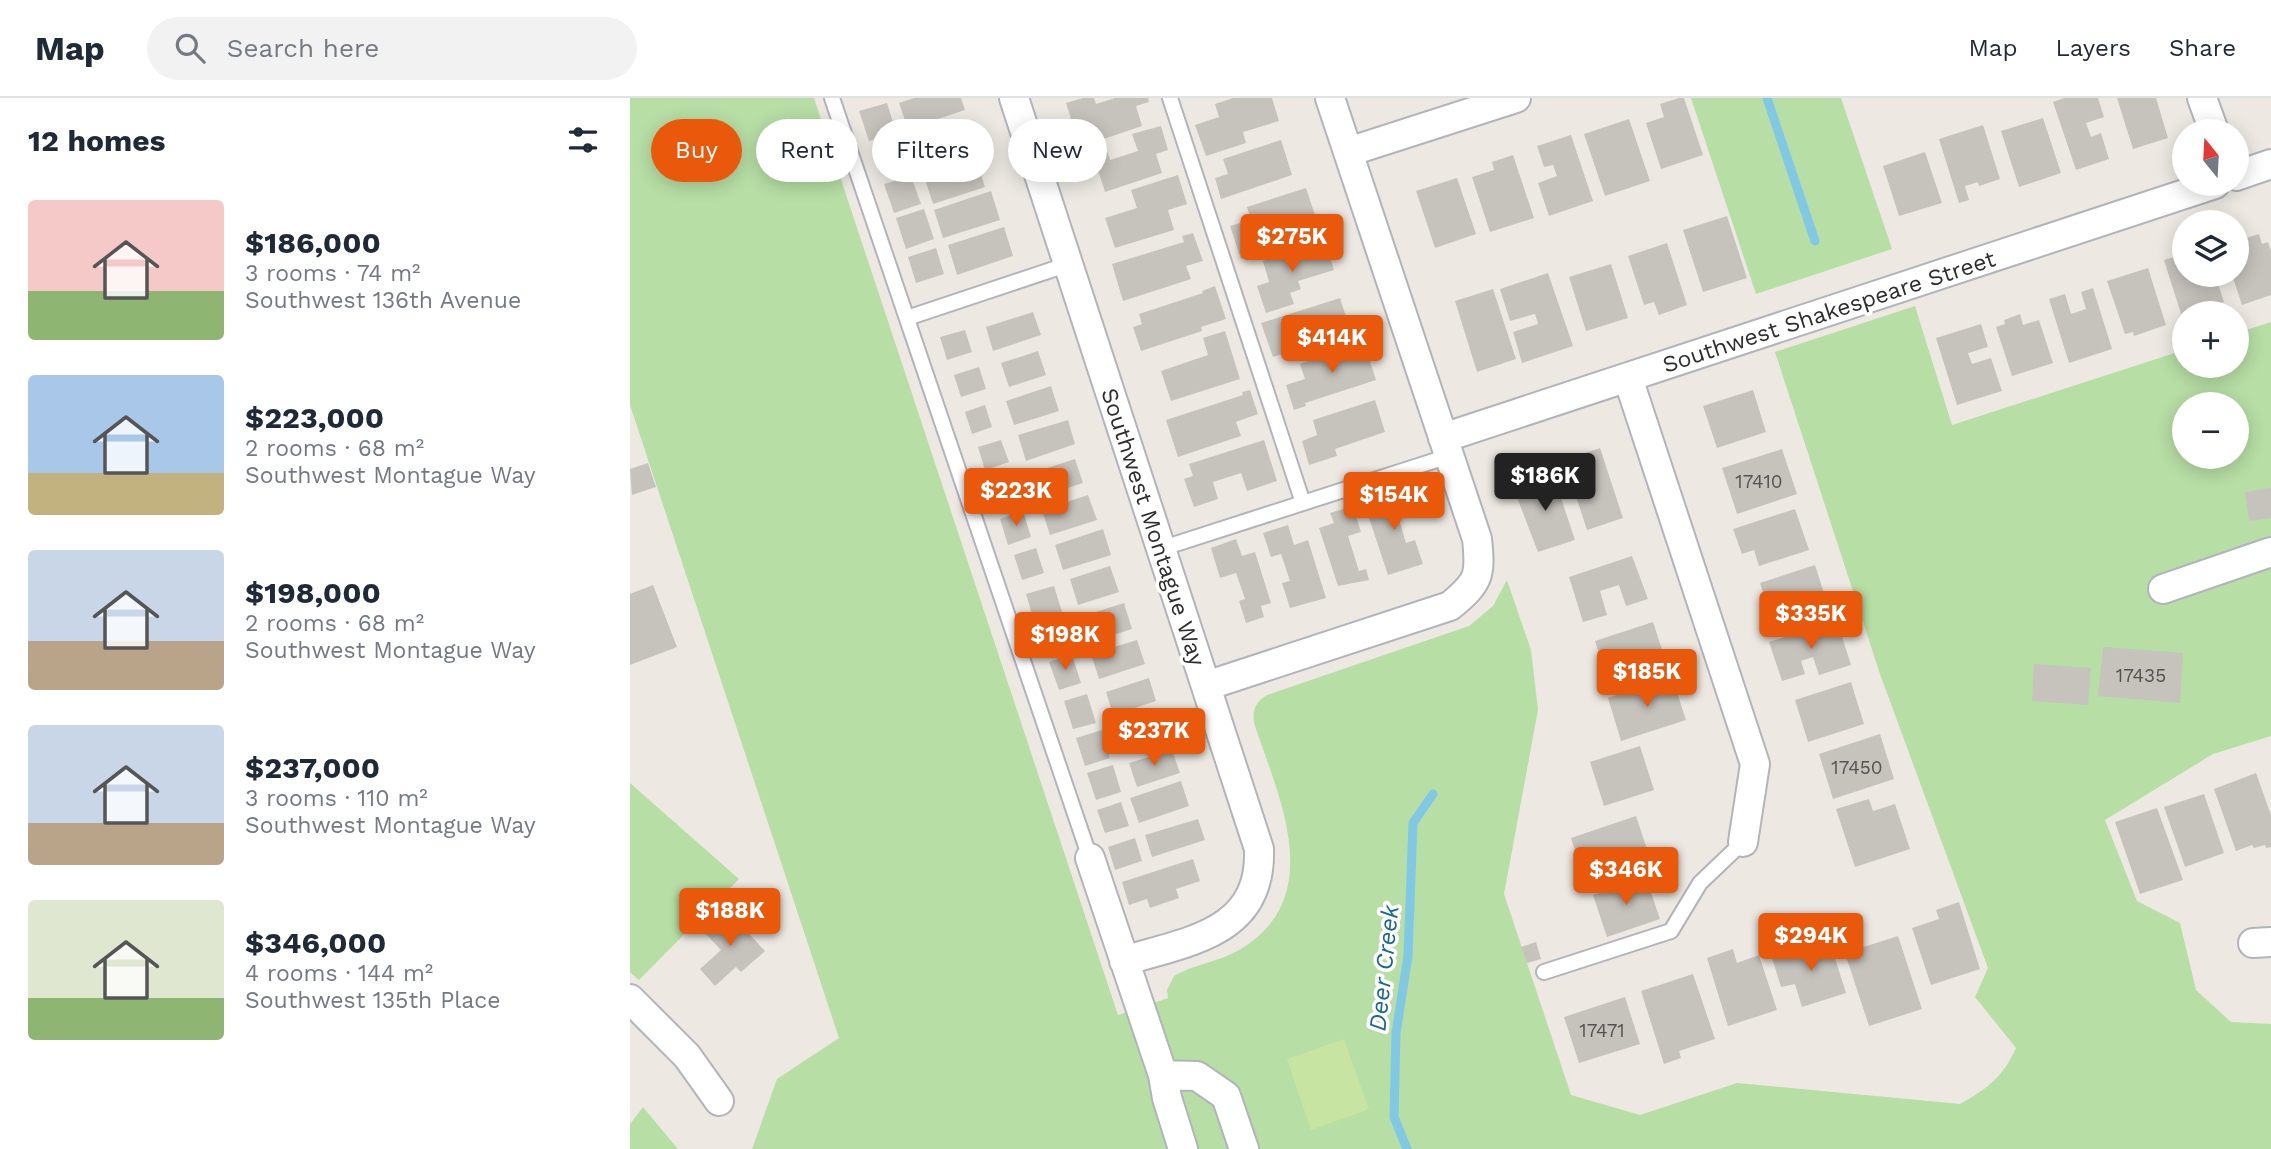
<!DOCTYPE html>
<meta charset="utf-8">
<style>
:root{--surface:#fff;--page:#f2f2f3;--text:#1f2937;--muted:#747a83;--line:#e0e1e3;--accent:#ea580c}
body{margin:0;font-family:"Work Sans",sans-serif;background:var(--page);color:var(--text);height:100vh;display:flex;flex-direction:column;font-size:26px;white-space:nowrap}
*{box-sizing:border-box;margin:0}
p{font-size:23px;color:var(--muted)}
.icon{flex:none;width:38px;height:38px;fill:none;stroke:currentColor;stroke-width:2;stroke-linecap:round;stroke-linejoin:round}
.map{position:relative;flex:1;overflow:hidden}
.drawer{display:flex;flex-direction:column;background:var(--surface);width:630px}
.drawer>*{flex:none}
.banner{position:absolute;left:21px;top:21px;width:665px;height:63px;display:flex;gap:14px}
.needle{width:46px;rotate:342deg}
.controls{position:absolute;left:1542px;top:21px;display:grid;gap:14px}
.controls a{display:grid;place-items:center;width:77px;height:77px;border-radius:50%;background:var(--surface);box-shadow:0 4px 18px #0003;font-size:35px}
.price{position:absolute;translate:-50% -60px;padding:0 16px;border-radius:7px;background:var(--accent);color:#fff;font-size:23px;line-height:46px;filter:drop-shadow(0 2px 4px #0008)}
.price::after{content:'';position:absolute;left:50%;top:42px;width:21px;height:16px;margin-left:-10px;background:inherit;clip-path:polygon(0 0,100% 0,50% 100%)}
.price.active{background:#222;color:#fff}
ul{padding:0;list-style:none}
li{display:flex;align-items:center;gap:21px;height:175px;padding:0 28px}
li span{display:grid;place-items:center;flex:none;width:196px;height:140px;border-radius:7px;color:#555}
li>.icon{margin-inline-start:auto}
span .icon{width:84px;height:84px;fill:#fffc;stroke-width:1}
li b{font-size:30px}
h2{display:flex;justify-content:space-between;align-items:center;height:84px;padding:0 28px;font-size:30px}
.pill{padding:0 24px;border-radius:32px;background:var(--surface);box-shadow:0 4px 18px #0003;font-size:24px;line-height:63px}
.pill.active{background:var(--accent);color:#fff}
header{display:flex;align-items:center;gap:42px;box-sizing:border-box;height:98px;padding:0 35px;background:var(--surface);border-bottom:2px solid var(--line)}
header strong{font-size:33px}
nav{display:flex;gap:38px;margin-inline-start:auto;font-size:24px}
.search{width:490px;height:63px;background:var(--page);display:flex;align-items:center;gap:18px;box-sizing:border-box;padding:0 24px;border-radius:38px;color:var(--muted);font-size:26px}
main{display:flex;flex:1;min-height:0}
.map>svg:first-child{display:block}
.green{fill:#b7dea5;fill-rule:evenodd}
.pitch{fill:#c7e4a2}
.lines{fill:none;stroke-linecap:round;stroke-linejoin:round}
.stream{stroke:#81c8e4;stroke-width:9}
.building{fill:#c6c3bd}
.lane-casing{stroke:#b2b4bc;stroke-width:18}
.street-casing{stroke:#b2b4bc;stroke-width:32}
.lane{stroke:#fff;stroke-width:14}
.street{stroke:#fff;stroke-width:28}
.labels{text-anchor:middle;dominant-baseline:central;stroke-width:7;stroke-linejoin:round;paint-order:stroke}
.number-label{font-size:19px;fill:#545352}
.street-label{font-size:23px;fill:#2e2e2e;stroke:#fff}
.water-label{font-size:24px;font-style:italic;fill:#1c6994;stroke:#fff}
</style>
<header>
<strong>Map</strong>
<div class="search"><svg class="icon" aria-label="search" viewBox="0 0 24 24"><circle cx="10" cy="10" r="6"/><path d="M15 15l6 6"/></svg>Search here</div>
<nav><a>Map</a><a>Layers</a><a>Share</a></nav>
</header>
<main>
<section class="drawer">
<h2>12 homes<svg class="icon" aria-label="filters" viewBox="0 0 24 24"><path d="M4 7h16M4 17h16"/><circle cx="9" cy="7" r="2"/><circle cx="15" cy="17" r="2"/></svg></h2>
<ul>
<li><span style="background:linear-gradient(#f6c9c9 65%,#8fb573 0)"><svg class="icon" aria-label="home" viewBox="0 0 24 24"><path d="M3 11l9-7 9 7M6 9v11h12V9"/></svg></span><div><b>$186,000</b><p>3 rooms · 74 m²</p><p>Southwest 136th Avenue</p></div></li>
<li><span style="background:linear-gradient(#a9c7e8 70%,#c2b280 0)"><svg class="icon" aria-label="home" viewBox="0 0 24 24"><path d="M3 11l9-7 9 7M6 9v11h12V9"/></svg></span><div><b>$223,000</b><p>2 rooms · 68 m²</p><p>Southwest Montague Way</p></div></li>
<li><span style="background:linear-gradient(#c9d6e8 65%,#b9a48a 0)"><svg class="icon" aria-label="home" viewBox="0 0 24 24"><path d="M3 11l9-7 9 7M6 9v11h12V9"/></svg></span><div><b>$198,000</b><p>2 rooms · 68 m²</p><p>Southwest Montague Way</p></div></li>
<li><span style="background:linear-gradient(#c9d6e8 70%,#b9a48a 0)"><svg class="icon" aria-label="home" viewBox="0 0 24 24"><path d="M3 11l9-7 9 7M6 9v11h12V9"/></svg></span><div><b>$237,000</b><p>3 rooms · 110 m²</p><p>Southwest Montague Way</p></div></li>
<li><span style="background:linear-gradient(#dfe7d0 70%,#8fb573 0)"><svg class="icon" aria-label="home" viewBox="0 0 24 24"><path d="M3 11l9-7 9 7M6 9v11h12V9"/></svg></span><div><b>$346,000</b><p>4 rooms · 144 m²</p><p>Southwest 135th Place</p></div></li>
</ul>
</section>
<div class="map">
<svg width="1641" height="1051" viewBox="0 0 1641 1051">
<rect width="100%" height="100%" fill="#ede9e2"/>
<!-- green -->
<path class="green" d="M0,0H184L488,917L538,900L537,892L544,878C564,866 589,864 609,852C699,799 648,698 624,625C622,611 626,604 637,597L839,528L863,508L877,482L901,552L908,612L874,796L941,997L1010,1017L1107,985L1330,1006C1358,990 1372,980 1386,950L1345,899L1358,870L1250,576L1145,254L1285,208L1322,327L1554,252V268H1606L1607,235L1641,224V638L1583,656L1475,722L1507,803L1550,825L1566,892L1601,924L1641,926V1051H122L147,981L209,940L0,307ZM1554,306H1606V359H1554Z
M1061,0H1211L1262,151L1126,196Z
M0,685L109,781L9,882L0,874Z
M13,1009L48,1051H0V1026Z"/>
<!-- pitch -->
<path class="pitch" d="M714,941L739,1011L681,1032L657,961Z"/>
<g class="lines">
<!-- stream -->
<path class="stream" d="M1137,0L1185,143
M777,1051L764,1019L766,935L778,858L783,725L803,696"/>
</g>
<!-- building -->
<path class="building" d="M284,0H331L335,12L278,31L269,5Z
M453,0H464L466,6L485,0H518L519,4L506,8L512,28L450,49L436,5Z
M603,0H642L649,23L613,34L616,45L576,58L565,27L589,19L585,6Z
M1049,0H1054L1073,57L1031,71L1016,25L1034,19L1030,6Z
M1434,0H1468L1474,19L1456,25L1461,39L1471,35L1479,61L1446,72L1423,4Z
M1487,0H1526L1538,40L1503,51Z
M257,5L266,34L239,43L229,13Z
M1413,20L1431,75L1389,89L1371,33Z
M999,21L1020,83L975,98L954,36Z
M329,22L339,51L290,66L281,38Z
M1353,27L1370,81L1349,88L1348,84L1335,88L1339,102L1329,105L1309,41Z
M531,28L538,52L526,56L532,75L475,94L469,75L462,77L456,60L477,53L480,62L508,53L502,36Z
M941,37L963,103L919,118L908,85L927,78L923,67L914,69L907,48Z
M269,41L278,68L252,76L243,49Z
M651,42L662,77L591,101L585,80L598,76L593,61Z
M1295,54L1312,105L1269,118L1253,68Z
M344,55L355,89L303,106L292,72Z
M883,57L904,120L860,134L842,79L864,72L862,64Z
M548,77L557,106L538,112L544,132L485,150L475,120L507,110L501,92Z
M281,78L291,106L264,115L254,86Z
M827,80L846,136L805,150L786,93Z
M676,90L686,120L652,130L657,146L611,161L600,128L621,122L617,109Z
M361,93L370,122L313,140L304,112Z
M294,111L304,141L276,151L266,120Z
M1097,118L1117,180L1073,194L1053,132Z
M374,129L383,158L327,177L318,147Z
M563,135L573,163L556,168L561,181L493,203L482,166L554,144L552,138Z
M1629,136L1632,146L1638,144L1641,154V197L1612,207L1602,177H1606V143Z
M695,143L704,172L668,183L671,191L660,195L664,206L636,215L627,188L639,184L633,163Z
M1037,145L1057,207L1029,217L1024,204L1014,207L998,158Z
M306,150L314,176L286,185L278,159Z
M1554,156V177H1585L1594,204L1554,215L1553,222L1534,162Z
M981,166L998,220L956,233L939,179Z
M1518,170L1536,227L1504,238L1503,234L1495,236L1477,183Z
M918,175L943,248L892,265L883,234L908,226L905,216L880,223L870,191Z
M585,188L596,221L571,229L572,233L511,253L503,229L512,226L509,216L573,195L572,193Z
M1463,190L1482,251L1439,265L1419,201L1435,196L1441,216L1456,211L1451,194Z
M863,191L886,261L847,274L825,203Z
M710,200L721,234L643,259L631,225Z
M403,214L411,237L363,253L356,229Z
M1390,216L1393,227L1409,222L1423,265L1382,278L1366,229L1375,226L1374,222Z
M1351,226L1358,249L1338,255L1342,266L1361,260L1372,293L1327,307L1306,240Z
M335,232L342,254L317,262L310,239Z
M595,233L610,281L541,303L531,273L578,257L573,240Z
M734,245L746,282L675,305L676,308L664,312L656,287L675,281L670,266Z
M408,253L416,277L379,289L371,265Z
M349,269L356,291L331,299L324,277Z
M421,288L429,313L384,327L376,303Z
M620,292L628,316L606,324L611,338L548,359L536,322L613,297L612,294Z
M1123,292L1136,334L1087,350L1073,308Z
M745,302L755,334L705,351L707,358L679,367L672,343L687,337L683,322Z
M355,307L362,329L342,336L335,314Z
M438,322L445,346L396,363L388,337Z
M371,342L379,364L355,372L348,349Z
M634,342L647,383L617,393L611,375L583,384L588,401L564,409L554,381L563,378L559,366Z
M970,350L993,420L957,432L934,362Z
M1152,351L1167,396L1107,416L1092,370Z
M445,361L453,385L413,398L405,374Z
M18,365L26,389L2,397L0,371Z
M923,376L945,442L908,454L883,389Z
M383,378L391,403L366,410L358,386Z
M772,388L781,414L768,418L776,445L785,442L793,466L758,477L739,420L751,416L744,397Z
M1641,390V420L1619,423L1615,394Z
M458,397L467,422L420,437L412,412Z
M723,408L731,434L718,438L729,473L736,471L739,482L708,488L689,430L704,425L700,415Z
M1165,411L1179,452L1129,468L1124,452L1112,456L1103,431Z
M393,413L401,439L378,447L370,421Z
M658,427L664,447L678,442L696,500L660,510L652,485L660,483L651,456L641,459L633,435Z
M473,431L481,457L433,472L425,447Z
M606,441L612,458L625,454L641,505L631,508L634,519L616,525L609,503L615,501L606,475L590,480L581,450Z
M406,450L414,475L392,482L384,457Z
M1002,458L1018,501L996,508L989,487L970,493L977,517L953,524L939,479Z
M1185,467L1199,511L1144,529L1130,485Z
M480,468L489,494L448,507L440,481Z
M23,487L47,549L0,567V496Z
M424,488L432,514L404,523L396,496Z
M494,505L502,531L455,546L447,520Z
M431,520L440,545L414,554L405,529Z
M1207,523L1221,567L1189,577L1183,559L1171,563L1175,576L1152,583L1139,544Z
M1023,524L1036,564L978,583L965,543Z
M507,542L515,566L469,581L461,556Z
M1473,549L1553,555L1550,605L1468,598Z
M442,557L451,585L429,592L419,564Z
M1404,566L1461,570L1458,607L1402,603Z
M1042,579L1056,622L991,643L978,600Z
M519,580L526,603L483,617L476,594Z
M1221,584L1234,626L1178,644L1165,602Z
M457,596L466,625L443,631L434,603Z
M538,612L546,638L490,655L482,630Z
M472,632L480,660L455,668L446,640Z
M1250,636L1264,681L1203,701L1189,656Z
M1010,648L1024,692L974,708L960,664Z
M542,652L550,675L507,689L499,665Z
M483,667L491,694L466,702L457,675Z
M1626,675L1641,717V749L1636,750L1635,747L1624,750L1622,747L1606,753L1584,691Z
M551,683L559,708L509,725L500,700Z
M1574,696L1594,755L1555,769L1534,709Z
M1239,701L1243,713L1265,706L1280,751L1225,769L1206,711Z
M491,704L499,728L475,735L467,712Z
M1527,710L1553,782L1510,796L1485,724Z
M1006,718L1021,763L997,771L990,750L977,754L983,775L955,784L941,740Z
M568,721L575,742L522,759L515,737Z
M505,740L512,763L485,772L478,749Z
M563,761L570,783L546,791L549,800L520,810L517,801L499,807L492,784Z
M1016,780L1030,821L977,839L963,797Z
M1329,804L1350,871L1301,887L1282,830L1309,821L1306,812Z
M97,812L135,853L111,874L106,869L85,888L70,871L91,852L74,834Z
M1268,838L1292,911L1239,928L1215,855Z
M1199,841L1216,895L1172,909L1165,886L1151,889L1142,860Z
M906,844L911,861L897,865L891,849Z
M1103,851L1107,865L1129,857L1147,912L1098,928L1077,860Z
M1063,876L1085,941L1049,953L1051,960L1034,966L1011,893Z
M995,899L1010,946L949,965L934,919Z"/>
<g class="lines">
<defs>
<path id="lane" d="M202,0L460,760
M540,0L673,405
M277,220L436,167
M530,451L819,358
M914,874L1041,833L1070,785L1113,744"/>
<path id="street" d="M384,0L629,751C632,836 558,843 494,863
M1572,0L1584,33
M718,54L886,0
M1606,78L1641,66
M998,280L1125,666L1113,744
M813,340L1585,86
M1533,491L1641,454
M576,588L820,508C849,484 851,478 847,441L700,0
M460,760L533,977L537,1000L553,1051
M1623,845L1641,844
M0,901L57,958L89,1003
M533,977L567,978L596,998L614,1051"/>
</defs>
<!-- lane casing -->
<use href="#lane" class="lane-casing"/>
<!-- street casing -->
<use href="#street" class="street-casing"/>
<!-- lane -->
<use href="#lane" class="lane"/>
<!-- street -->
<use href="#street" class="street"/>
</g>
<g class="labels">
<!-- number labels -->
<g class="number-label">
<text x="1129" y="383">17410</text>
<text x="1511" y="577">17435</text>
<text x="1227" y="669">17450</text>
<text x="972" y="932">17471</text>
</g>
<!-- street labels -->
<g class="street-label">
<text transform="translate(1199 214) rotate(-18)">Southwest Shakespeare Street</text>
<text transform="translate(523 429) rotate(72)">Southwest Montague Way</text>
</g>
<!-- water labels -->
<g class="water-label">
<text transform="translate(754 870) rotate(-84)">Deer Creek</text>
</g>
</g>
</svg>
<div class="controls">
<a><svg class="needle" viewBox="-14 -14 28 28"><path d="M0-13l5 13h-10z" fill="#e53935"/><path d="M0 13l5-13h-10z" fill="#747a83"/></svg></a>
<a><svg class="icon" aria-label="layers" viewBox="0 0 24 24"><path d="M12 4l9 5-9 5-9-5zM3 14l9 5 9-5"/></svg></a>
<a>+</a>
<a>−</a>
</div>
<b class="price" style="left:662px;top:176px">$275K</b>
<b class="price" style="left:702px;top:277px">$414K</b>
<b class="price active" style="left:915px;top:415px">$186K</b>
<b class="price" style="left:386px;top:430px">$223K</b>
<b class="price" style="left:764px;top:434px">$154K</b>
<b class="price" style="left:1181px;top:553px">$335K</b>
<b class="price" style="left:435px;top:574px">$198K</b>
<b class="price" style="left:1017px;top:611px">$185K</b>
<b class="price" style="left:524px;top:670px">$237K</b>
<b class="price" style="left:996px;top:809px">$346K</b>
<b class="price" style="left:100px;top:850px">$188K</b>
<b class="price" style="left:1181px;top:875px">$294K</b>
<div class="banner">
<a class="pill active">Buy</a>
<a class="pill">Rent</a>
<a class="pill">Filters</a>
<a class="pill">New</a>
</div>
</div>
</main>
